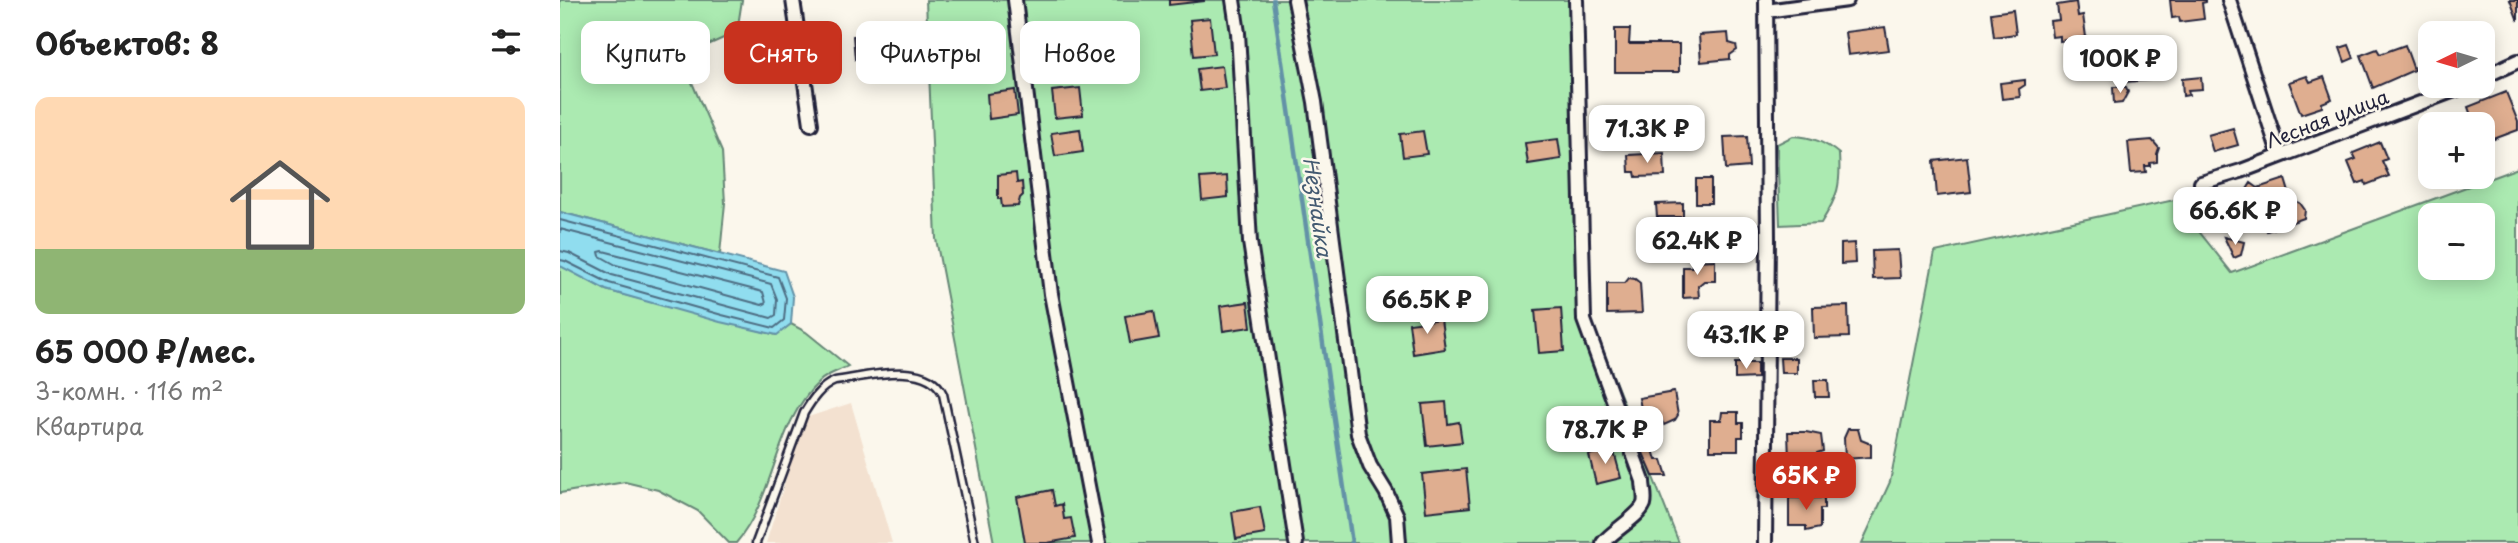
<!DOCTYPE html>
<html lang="ru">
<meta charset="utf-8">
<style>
:root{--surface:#fff;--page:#f2f2f2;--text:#222;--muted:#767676;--accent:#c8321e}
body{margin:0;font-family:"Playpen Sans",sans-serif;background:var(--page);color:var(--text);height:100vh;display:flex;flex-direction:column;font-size:26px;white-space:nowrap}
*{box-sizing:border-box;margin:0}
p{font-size:23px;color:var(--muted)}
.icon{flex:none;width:38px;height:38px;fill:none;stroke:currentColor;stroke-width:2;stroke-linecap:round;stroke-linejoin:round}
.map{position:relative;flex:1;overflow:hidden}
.panel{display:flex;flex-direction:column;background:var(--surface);width:560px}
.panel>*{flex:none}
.hud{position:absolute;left:21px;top:21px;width:665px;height:63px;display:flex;gap:14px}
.needle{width:46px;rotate:265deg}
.tools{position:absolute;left:1858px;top:21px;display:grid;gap:14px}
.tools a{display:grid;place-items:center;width:77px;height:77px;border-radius:14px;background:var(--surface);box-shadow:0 4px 18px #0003;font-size:35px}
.price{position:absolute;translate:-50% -60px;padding:0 16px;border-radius:14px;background:#fff;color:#222;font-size:23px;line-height:46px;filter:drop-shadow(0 2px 4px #0008)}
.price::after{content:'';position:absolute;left:50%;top:42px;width:21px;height:16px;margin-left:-10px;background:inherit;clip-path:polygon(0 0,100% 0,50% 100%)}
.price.active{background:var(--accent);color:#fff}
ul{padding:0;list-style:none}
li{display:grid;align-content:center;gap:14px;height:371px;padding:0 35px}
li span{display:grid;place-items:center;height:217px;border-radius:14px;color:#555}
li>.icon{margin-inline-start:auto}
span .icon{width:126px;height:126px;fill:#fffc;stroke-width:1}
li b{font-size:30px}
h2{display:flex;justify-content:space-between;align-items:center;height:84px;padding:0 35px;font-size:30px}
.tag{padding:0 24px;border-radius:14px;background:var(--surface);box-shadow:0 4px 18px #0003;font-size:24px;line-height:63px}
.tag.active{background:var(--accent);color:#fff}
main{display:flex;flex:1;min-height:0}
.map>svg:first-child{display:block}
.built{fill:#f3e1d0}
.green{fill:#abeab1;stroke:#668676;stroke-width:2;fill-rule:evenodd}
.water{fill:#90ddef;stroke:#6492a7;stroke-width:2}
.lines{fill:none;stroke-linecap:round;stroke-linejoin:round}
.shore{stroke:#4e6d83;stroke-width:2}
.stream{stroke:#6492a7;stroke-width:4.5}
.building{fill:#dfae90;stroke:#22223b;stroke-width:2}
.lane-casing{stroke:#22223b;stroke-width:11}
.street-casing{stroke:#22223b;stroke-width:18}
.lane{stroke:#fbf7ec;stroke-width:6}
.street{stroke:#fbf7ec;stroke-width:12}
.labels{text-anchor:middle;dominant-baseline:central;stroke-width:5;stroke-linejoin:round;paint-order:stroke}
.street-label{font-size:19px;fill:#22223b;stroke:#fbf7ec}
.water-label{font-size:21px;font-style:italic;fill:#435a71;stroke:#fbf7ec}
</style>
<main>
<section class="panel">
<h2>Объектов: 8<svg class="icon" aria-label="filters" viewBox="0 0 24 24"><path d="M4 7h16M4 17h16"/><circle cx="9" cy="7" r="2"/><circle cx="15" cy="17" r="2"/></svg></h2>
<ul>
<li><span style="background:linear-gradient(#ffd9b3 70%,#8fb573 0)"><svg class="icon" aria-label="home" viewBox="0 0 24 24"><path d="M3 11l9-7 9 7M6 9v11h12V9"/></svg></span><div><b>65 000 ₽/мес.</b><p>3-комн. · 116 m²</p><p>Квартира</p></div></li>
</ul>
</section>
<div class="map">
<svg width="1958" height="543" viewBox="0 0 1958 543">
<rect width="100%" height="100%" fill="#fbf7ec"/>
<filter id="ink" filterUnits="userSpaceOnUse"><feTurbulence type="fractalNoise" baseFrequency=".0143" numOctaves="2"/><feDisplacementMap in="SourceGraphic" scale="14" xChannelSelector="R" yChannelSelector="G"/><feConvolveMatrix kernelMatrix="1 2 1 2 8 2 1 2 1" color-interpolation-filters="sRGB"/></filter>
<g filter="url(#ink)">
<!-- built -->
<path class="built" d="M291,403L332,543H206L245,418Z"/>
<!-- green -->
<path class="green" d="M0,0H182L177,32L121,57L162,152L165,203L160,254L0,212Z
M366,0H1023L1031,320L1119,543H434L376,239Z
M1233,136C1252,137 1265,142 1279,154C1281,186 1278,196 1261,223L1220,225L1217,144Z
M1958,168V543H1302L1330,482L1375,252L1614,200L1672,273ZM1923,215V268H1871V215Z
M0,265L46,290L216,335L231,324L246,332L288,366C279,371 267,374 260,381C213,424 217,495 176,543H169L138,511L98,490L65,482L0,493Z"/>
<!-- water -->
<path class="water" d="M0,212L224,271L233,297L231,324L217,335L160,322L46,290L0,266Z"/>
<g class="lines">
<!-- shore -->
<path class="shore" d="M0,220L218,277L226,298L224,320L214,328L162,315L49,283L5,261L0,260
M0,229L211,284L217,299L216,315L211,318L52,275L9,253L0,251
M43,251L203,292L206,303L202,305L56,265L40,256L39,252Z"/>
<!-- stream -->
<path class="stream" d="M713,0L792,543"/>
</g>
<!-- building -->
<path class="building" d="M609,0H644V1L609,5Z
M1610,0H1646V2L1642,3L1644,19L1620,22L1619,17L1612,18Z
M1950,0H1958V21Z
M1516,2L1518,16L1523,15L1526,37L1500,41V36L1492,37L1490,21L1499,20L1497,5Z
M1453,10L1456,34L1434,37L1431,13Z
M650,18L654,54L634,56L630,20Z
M1887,23L1889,29L1904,24L1905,26L1913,23L1917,33H1871V36L1869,29Z
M1325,27L1329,50L1288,55L1285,32Z
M1055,29H1070L1069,44H1119V72H1055Z
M326,31L330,54L295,59L293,36Z
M1168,33L1169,43L1176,45L1177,50L1170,55V59L1141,62L1139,35Z
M1587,45L1590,80L1565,82L1562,47Z
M1789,45L1794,58L1785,62L1780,48Z
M1845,45L1854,70L1813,88L1801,55L1817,49L1820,54Z
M662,66L665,88L640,91L637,69Z
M1747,76L1750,82L1764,77L1772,99L1762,103V107L1741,114L1729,82Z
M1641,77L1642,89L1628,90L1629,95L1623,96L1622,79Z
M1465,80V85L1459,89L1460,97L1442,99L1440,83Z
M1553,87H1566L1568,92L1562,103L1554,104Z
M520,88L523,115L495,118L492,91Z
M455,90L458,115L429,119L427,94Z
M1946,92L1958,122V130L1923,143V124H1914L1908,107Z
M1673,128L1678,145L1653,152L1648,135Z
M520,129L523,152L495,156L491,133Z
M863,131L867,154L843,157L840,134Z
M1187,136L1189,167L1166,169L1164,137Z
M998,139L1001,159L968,164L965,143Z
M1592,140L1599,148L1597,154V162L1590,163V166H1585L1586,172L1571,173L1568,142Z
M1820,142L1827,159L1822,161L1829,176L1806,185L1805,181L1797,184L1788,162L1796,159L1793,153Z
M1104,153L1105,176L1076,177L1075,172H1069L1068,155Z
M1407,157L1411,192L1377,196L1374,161Z
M456,173L457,183L462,182L463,195L460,198L458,206L442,207L441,199H438V175Z
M667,176L668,197L642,200L640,178Z
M1136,179H1151V203H1136Z
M1725,179L1731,199L1740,203L1745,210L1744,218L1707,231L1702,218L1694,221L1684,194L1691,183L1698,188Z
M1123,203V217H1097L1096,204Z
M1664,237L1684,242L1681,255L1674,258Z
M1294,243L1295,263L1281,264V244Z
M1338,250L1340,278L1313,279L1312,251Z
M1155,260V281H1144L1138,286L1139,297L1123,298V267H1132V261Z
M1069,278L1075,279L1080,283L1082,313L1047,314V283H1065Z
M688,302L691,327L663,331L660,306Z
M1288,306L1289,337L1254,338L1253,307Z
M1001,308L1004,351L979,353L975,310Z
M594,311L599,338L570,343L565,316Z
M1180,314L1181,322L1186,326L1185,341L1178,344L1176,351L1166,352L1155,349V329L1159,316Z
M881,319L885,349L853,354L849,323Z
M1220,358H1237V373H1221Z
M1175,363H1197V378L1175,379Z
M1254,380H1268L1269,397H1255Z
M1114,392L1118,415L1115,420L1104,425L1102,421L1084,424L1079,398Z
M886,402L888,424L899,422L902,442L867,446L862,404Z
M1162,412H1178V423H1183V437H1178V450H1150V420H1161Z
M1288,429H1298L1301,440L1311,444V457L1285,459L1284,438Z
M1228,432H1246L1261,435L1263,451L1257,453L1258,466L1236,467L1235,459L1229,460Z
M1089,436L1096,460H1102L1107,476H1093L1077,439Z
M1053,448L1061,478L1036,484L1029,455Z
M906,469L910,507L866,512L862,474Z
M492,490L495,506L502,504L504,519L511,518L515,538L487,543H465L457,497Z
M1229,498H1264V509H1260V528L1246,531V526H1229Z
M700,507L705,534L676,539L672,512Z"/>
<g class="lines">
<defs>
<path id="lane" d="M196,543L244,413C252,400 260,387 275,381C306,377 367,359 383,394L415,543"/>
<path id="street" d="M233,0L251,124
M455,0L491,294L539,543
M673,0L678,33L690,242L736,543
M735,0L755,102L798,434L810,466L826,492L837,516L839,543
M1016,0L1024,320L1083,481C1083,488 1086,497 1084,504C1079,517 1052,531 1043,543
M1669,0L1720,156
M1206,11L1287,0
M1923,77L1958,61
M1641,183L1681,171L1905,86
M1205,543L1208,240L1206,0"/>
</defs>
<!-- lane casing -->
<use href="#lane" class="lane-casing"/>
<!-- street casing -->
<use href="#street" class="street-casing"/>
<!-- lane -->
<use href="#lane" class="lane"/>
<!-- street -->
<use href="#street" class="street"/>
</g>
</g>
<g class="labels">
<!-- street labels -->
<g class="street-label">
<text transform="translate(1767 118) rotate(-21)">Лесная улица</text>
</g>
<!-- water labels -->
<g class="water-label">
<text transform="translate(759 207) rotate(82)">Незнайка</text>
</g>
</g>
</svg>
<div class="tools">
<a><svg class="needle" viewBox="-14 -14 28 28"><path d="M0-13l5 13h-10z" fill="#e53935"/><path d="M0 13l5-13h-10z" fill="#767676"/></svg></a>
<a>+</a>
<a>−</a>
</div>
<b class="price" style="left:1560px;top:95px">100K ₽</b>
<b class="price" style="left:1087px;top:165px">71.3K ₽</b>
<b class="price" style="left:1675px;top:247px">66.6K ₽</b>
<b class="price" style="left:1137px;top:277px">62.4K ₽</b>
<b class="price" style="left:867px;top:336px">66.5K ₽</b>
<b class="price" style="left:1186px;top:371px">43.1K ₽</b>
<b class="price" style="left:1045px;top:466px">78.7K ₽</b>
<b class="price active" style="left:1246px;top:512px">65K ₽</b>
<div class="hud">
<a class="tag">Купить</a>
<a class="tag active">Снять</a>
<a class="tag">Фильтры</a>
<a class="tag">Новое</a>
</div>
</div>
</main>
